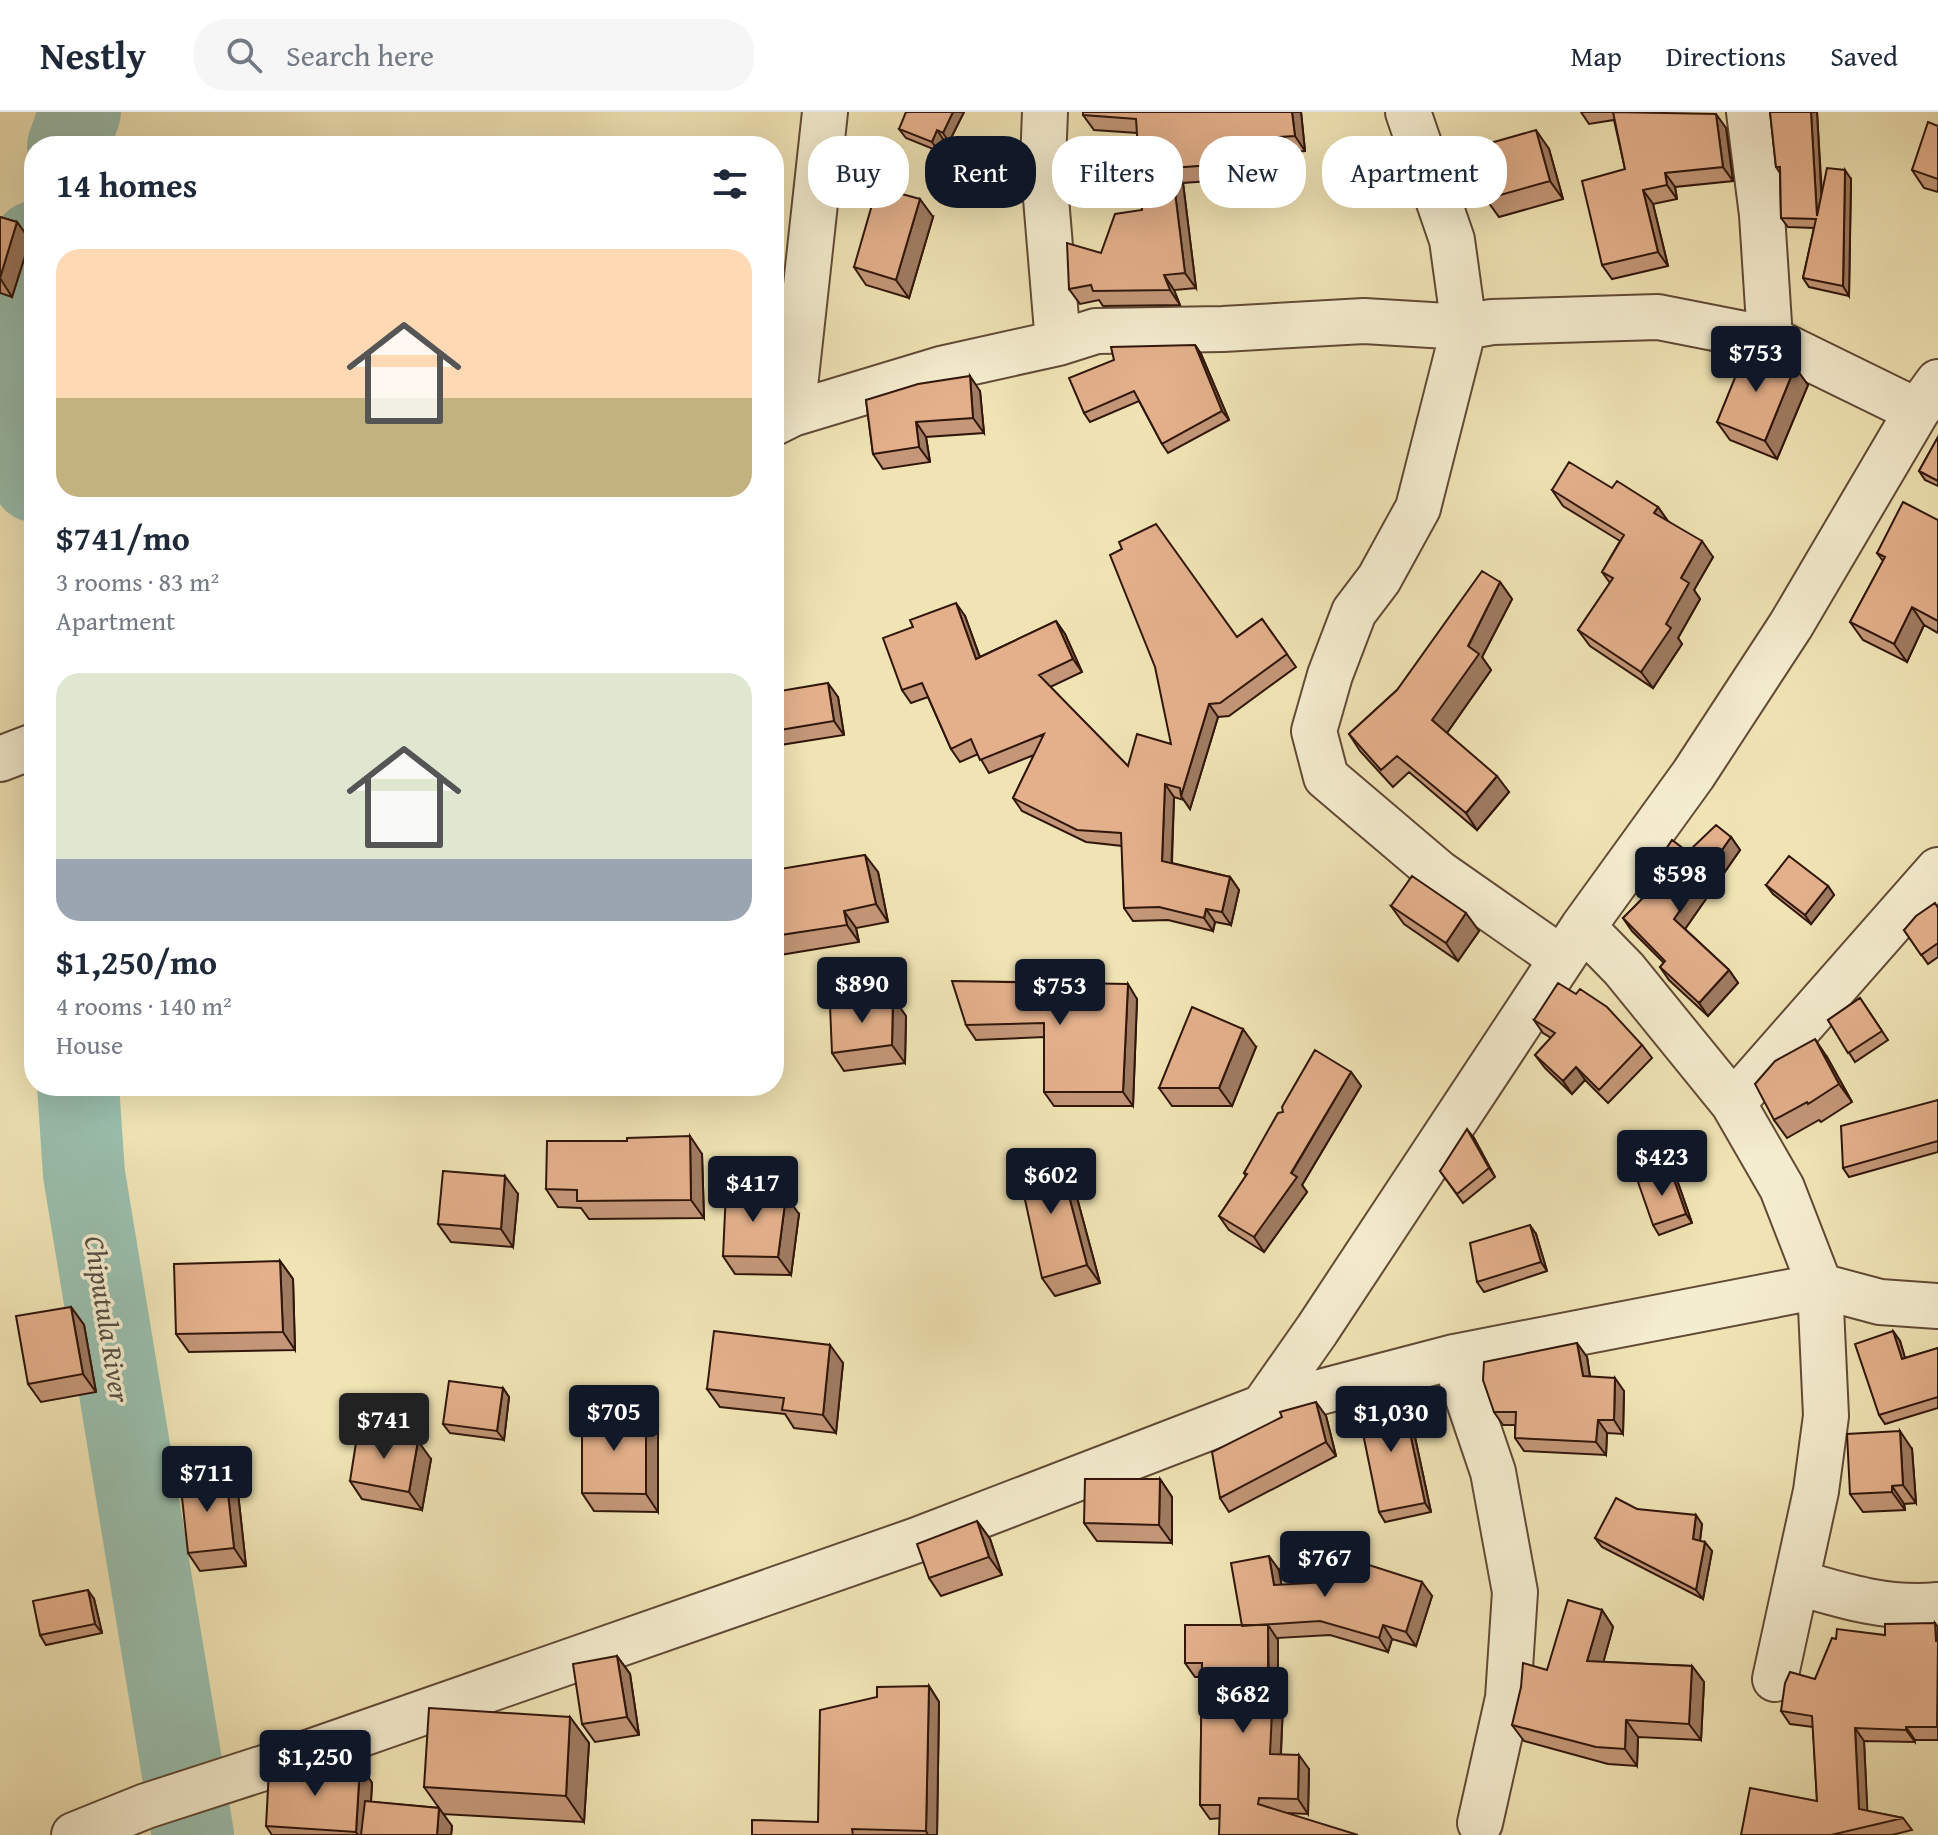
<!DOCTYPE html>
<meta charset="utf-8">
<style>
:root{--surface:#fff;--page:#f6f6f7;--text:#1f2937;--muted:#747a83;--line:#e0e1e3;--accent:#111827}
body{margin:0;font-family:"Gentium Book Plus",serif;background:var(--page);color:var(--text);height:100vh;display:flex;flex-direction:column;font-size:30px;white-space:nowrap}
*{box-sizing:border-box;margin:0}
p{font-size:26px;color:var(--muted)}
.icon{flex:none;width:44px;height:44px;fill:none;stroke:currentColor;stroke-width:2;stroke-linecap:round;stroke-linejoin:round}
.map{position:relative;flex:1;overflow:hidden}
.sheet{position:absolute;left:24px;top:24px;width:760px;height:960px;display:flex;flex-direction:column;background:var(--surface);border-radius:32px;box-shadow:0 8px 32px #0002}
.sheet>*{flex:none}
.banner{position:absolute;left:808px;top:24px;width:760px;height:72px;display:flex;gap:16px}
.price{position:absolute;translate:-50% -68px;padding:0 18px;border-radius:8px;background:var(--accent);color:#fff;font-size:26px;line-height:52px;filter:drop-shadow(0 2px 4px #0008)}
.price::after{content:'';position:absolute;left:50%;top:48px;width:24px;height:18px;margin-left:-12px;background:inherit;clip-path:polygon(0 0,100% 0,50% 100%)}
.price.active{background:#222;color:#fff}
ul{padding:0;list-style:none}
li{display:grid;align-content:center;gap:16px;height:424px;padding:0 32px}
li span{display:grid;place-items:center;height:248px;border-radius:24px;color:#555}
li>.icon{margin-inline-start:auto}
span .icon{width:144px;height:144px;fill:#fffc;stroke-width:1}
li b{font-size:34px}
h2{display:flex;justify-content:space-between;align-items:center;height:96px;padding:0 32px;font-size:34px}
.pill{padding:0 28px;border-radius:32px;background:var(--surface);box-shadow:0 8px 32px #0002;font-size:28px;line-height:72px}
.pill.active{background:var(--accent);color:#fff}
header{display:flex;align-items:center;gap:48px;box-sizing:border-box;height:112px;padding:0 40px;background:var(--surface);border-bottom:2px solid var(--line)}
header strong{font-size:38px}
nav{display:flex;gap:44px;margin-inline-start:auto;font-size:28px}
.search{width:560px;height:72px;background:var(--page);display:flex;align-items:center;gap:20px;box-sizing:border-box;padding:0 28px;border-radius:32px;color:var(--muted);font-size:30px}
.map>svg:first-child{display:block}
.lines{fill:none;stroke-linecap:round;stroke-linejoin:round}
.river{stroke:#9abfad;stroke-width:82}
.minor-casing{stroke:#614a36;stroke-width:48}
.minor{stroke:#f5edcf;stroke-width:44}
.wall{fill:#c39778;stroke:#31160b;stroke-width:2}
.shaded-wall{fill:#9f7b61;stroke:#31160b;stroke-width:2}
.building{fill:#e3b08b;stroke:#31160b;stroke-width:2}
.labels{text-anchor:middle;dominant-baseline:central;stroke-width:7;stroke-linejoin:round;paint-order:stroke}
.water-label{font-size:28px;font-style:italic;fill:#565144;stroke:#f5edcf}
</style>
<header>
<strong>Nestly</strong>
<div class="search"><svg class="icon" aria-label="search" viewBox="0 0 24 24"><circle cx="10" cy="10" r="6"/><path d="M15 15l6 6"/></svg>Search here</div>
<nav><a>Map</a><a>Directions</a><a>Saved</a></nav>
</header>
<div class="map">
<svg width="1938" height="1723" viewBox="0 0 1938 1723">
<rect width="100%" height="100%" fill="#f0e4b5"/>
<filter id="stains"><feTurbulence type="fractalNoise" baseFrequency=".0025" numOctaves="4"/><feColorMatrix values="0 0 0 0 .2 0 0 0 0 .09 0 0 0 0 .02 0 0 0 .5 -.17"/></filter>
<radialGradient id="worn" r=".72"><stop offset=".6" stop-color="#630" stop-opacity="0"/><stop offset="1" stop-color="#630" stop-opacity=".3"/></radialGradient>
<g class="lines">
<!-- river -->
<path class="river" d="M68,34L80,0
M34,130L20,171L34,369
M78,974L84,1062L193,1723"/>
<defs>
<path id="minor" d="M1045,0L1043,50L1058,231
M1408,0L1452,128L1464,215L1418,396L1379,467L1354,500L1330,563L1314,619L1326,665L1439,761L1562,847
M1749,0L1762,103L1770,227
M792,302L825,0
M774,311L792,302L941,257L1058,231L1096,219L1223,217L1364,209L1464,215L1492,210L1658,205L1770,227L1917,299
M0,647L34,634
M1583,815L1624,857L1733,991L1782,1076L1820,1174L1826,1304L1816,1379L1775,1567
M1733,991L1938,758
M1454,1245L1493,1360L1515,1480L1508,1586L1480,1711
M1263,1295L1317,1218L1583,815L1693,663L1791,513L1917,299L1938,270
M1796,1470C1843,1484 1888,1498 1938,1493
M74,1723L146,1694L273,1653L917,1428L1263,1295L1454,1245L1820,1174L1880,1190L1938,1194"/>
</defs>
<!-- minor casing -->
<use href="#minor" class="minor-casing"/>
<!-- minor -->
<use href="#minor" class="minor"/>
</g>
<!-- wall -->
<path class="wall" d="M964,0L949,30L943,27L938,39L906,26L899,17Z
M1083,0H1301L1305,39L1290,40L1291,63L1183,71L1196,176L1174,178L1180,193L1103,194L1099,188L1080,192L1069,177L1142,98L1137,21L1094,18L1083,3Z
M1581,0H1637L1726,16L1733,69L1675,75L1677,87L1653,92L1668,154L1612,167L1602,153L1625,57L1614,8L1589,12Z
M1770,0H1817L1822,82L1851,67L1849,184L1809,175L1803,166L1814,116L1788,115L1781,106L1780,61L1776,55Z
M1938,14V80L1924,76L1912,58Z
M1549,37L1563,87L1499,105L1486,87Z
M0,105L17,110L30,128L12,185L0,181Z
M933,105L909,186L866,173L854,155Z
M1195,233L1201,242L1229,308L1168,341L1162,332L1139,289L1090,310L1084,301Z
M1808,273L1777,347L1730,328L1717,310Z
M980,279L984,321L926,325L930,350L883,357L873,342L866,288Z
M1938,325V374L1925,368L1919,359Z
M1612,376L1658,395L1668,409L1713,445L1694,478L1700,487L1678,526L1682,532L1653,576L1590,534L1578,518L1610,471L1602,460L1620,429L1563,394L1552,378Z
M1938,408V521L1924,513L1907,550L1863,528L1850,510L1883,449L1877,441Z
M1500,470L1512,487L1482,545L1491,558L1447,621L1509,680L1477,718L1409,660L1393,675L1360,639L1349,622L1397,578Z
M965,504L980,545L1056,509L1065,522L1082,560L1050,575L1128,654L1171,632L1237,525L1262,507L1296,555L1229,604L1218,605L1190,697L1184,688L1174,685L1172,751L1230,765L1239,778L1231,813L1215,810L1213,819L1168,808L1133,809L1124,796L1122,734L1086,730L1022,699L1013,686L1034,643L989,661L978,642L960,650L951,637L928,585L911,591L902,578L913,515Z
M774,580L838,585L844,623L774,634Z
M1731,725L1740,738L1685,817L1729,858L1738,871L1708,904L1669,868L1660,855L1664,851L1632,819L1623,806L1655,774L1648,764L1688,740Z
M774,758L878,760L888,810L856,816L859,830L774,844Z
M1766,773L1828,774L1834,783L1811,812L1773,782Z
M1391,794L1479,819L1458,849L1404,812Z
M1938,795V845L1928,852L1904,818Z
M893,886L906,904L905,951L844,959L832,941Z
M1860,886L1888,928L1855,950L1828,908Z
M1137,887L1133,994H1054L1044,980V925L976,928L966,913Z
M1534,908L1642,933L1652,946L1608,991L1585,968L1572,982L1545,956L1535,943L1551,926L1543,921Z
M1256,935L1232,994H1172L1159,976Z
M1827,945L1852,990L1821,1010L1819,1008L1787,1026L1774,1008Z
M1351,960L1361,974L1302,1073L1307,1080L1264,1140L1229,1118L1219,1104L1246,1064L1244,1061L1283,1000Z
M1938,988V1040L1849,1065L1843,1056Z
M1474,1026L1495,1065L1463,1091L1440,1059Z
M702,1042L704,1106L589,1107L581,1096L558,1095L546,1077Z
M1058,1042L1070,1060L1100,1171L1055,1184L1042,1166Z
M1671,1059L1677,1068L1692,1111L1659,1123L1653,1113Z
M518,1082L513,1135L451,1130L438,1112Z
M799,1102L791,1163L735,1162L723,1144Z
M1536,1122L1547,1159L1484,1180L1477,1170Z
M280,1149L293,1167L295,1238L189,1240L176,1222Z
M71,1195L84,1213L96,1280L41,1290L28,1272Z
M1893,1219L1900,1229L1905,1246L1938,1236V1296L1885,1312L1879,1303Z
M1587,1245L1590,1265L1624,1279L1623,1322L1607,1321L1606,1343L1524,1339L1515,1326V1313H1503L1494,1300Z
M843,1251L836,1321L794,1316L785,1302L720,1295L707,1277Z
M503,1276L509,1285L504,1328L450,1321L443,1312Z
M1401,1279L1407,1288L1431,1400L1385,1410L1379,1400Z
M646,1300L658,1319V1400L594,1399L582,1381Z
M1326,1304L1336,1344L1229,1400L1220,1386L1282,1305Z
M1912,1337L1916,1391L1904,1392L1905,1398L1863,1400L1850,1382Z
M431,1347L422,1398L362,1387L350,1369Z
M1160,1367L1172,1385V1431L1097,1429L1084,1411Z
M238,1381L246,1454L200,1459L188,1441Z
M1637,1397L1702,1412L1700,1429L1712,1439L1703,1487L1602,1435L1595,1426Z
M977,1409L990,1427L1002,1463L941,1484L929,1466Z
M1279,1458L1281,1473L1432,1484L1416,1534L1392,1527L1388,1540L1330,1523L1276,1526L1278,1528V1587L1283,1593L1281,1642L1309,1657L1308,1702L1287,1701L1210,1707L1200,1693L1202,1565H1195L1185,1551L1242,1513Z
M94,1487L102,1521L46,1533L40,1523Z
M1602,1498L1613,1515L1603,1550L1692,1554L1704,1570L1701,1628L1638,1625L1637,1654L1608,1652L1524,1629L1512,1613L1547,1558Z
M1938,1515V1628H1915V1630L1864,1629L1867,1699L1903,1706L1912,1718L1892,1723H1741L1817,1689L1813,1615L1790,1612L1781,1599L1815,1567L1836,1527L1885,1523Z
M617,1544L630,1562L639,1623L595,1630L582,1612Z
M929,1574L939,1590L937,1723H752L818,1710Z
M570,1605L589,1631L584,1710L443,1702L452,1714L451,1723H272L266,1714L321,1661L360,1653L372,1671L371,1690L439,1696L424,1675Z"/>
<!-- shaded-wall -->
<path class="shaded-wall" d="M953,0H964L949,30L943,21Z
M1292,0H1301L1305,39L1295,24Z
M1811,0H1817L1823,114L1817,104Z
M1716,2L1726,16L1733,69L1723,55Z
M937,18L943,27L938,39L932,30Z
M1536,18L1549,37L1563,87L1550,69Z
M1279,25L1290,40L1291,63L1280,48Z
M1172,56L1183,71L1196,176L1185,161Z
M1845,58L1851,67L1849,184L1843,174Z
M1665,61L1675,75L1677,87L1667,73Z
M1643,78L1653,92L1668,154L1658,140Z
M920,87L933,105L909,186L896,168Z
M17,110L30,128L12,185L0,166Z
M1164,163L1174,178L1180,193L1170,178Z
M1195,233L1201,242L1229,308L1222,299Z
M1795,255L1808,273L1777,347L1765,329Z
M970,264L980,279L984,321L973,306Z
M916,310L926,325L930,350L919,335Z
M1658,395L1669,411L1654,401Z
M1702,429L1713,445L1694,478L1700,487L1678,526L1682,532L1653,576L1641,560L1666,512L1681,466Z
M1500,470L1512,487L1482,545L1491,558L1444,625L1432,608Z
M956,491L965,504L985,560L976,547Z
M1912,495L1924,513L1907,550L1894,532Z
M1056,509L1065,522L1082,560L1073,547Z
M828,571L838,585L844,623L834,609Z
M1209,592L1218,605L1190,697L1181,684Z
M1497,664L1509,680L1477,718L1466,701Z
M1165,672L1174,685L1171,762L1162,749Z
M1731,725L1740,738L1683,820L1674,807Z
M865,743L878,760L888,810L876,792Z
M1230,765L1239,778L1231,813L1222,800Z
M1828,774L1834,783L1811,812L1805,803Z
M1206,797L1215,810L1213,819L1204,806Z
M844,799L856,816L859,830L847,813Z
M1466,801L1479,819L1458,849L1446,831Z
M1729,858L1738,871L1708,904L1699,891Z
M1128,872L1137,887L1133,994L1123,980Z
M893,886L906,904L905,951L892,933Z
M1243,917L1256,935L1232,994L1219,976Z
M1815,927L1827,945L1852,990L1839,972Z
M1576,955L1585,968L1572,982L1563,969Z
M1351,960L1361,974L1302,1073L1307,1080L1264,1140L1254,1125Z
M1467,1017L1474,1026L1495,1065L1489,1056Z
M690,1024L702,1042L704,1106L691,1088Z
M1058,1042L1070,1060L1100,1171L1087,1153Z
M1671,1059L1677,1068L1692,1111L1686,1102Z
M505,1064L518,1082L513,1135L501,1117Z
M786,1084L799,1102L791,1163L778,1145Z
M1530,1113L1536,1122L1547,1159L1541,1150Z
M280,1149L293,1167L295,1238L283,1220Z
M71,1195L84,1213L96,1280L83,1262Z
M1893,1219L1900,1229L1908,1256L1902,1247Z
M1577,1231L1587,1245L1592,1278L1583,1264Z
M830,1233L843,1251L836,1321L823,1303Z
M1615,1266L1624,1279L1623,1322L1614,1308Z
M503,1276L509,1285L504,1328L497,1319Z
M1401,1279L1407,1288L1431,1400L1425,1391Z
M1316,1290L1326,1304L1336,1344L1326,1330Z
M646,1300L658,1319V1400L646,1382Z
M1598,1308L1607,1321L1606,1343L1596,1330Z
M1900,1319L1912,1337L1916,1391L1903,1373Z
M418,1329L431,1347L422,1398L409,1380Z
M226,1363L238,1381L246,1454L234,1436Z
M1160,1367L1172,1385V1431L1159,1413Z
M1892,1374L1904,1392L1905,1398L1892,1380Z
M1696,1403L1702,1412L1699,1436L1693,1427Z
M977,1409L990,1427L1002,1463L989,1445Z
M1705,1430L1712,1439L1703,1487L1696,1478Z
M1269,1444L1279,1458L1284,1487L1274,1473Z
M1422,1470L1432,1484L1416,1534L1406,1520Z
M88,1478L94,1487L102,1521L95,1512Z
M1602,1498L1613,1515L1599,1566L1587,1549Z
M1935,1511L1938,1515V1533L1936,1529Z
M1268,1513L1278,1528V1587L1283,1593L1280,1656L1270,1642Z
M1383,1513L1392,1527L1388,1540L1379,1526Z
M617,1544L630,1562L639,1623L627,1605Z
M1692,1554L1704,1570L1701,1628L1689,1612Z
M929,1574L939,1590L937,1723H928L926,1719Z
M570,1605L589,1631L584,1710L566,1684Z
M1626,1608L1638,1625L1637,1654L1625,1637Z
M1906,1615L1915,1628V1630L1906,1618Z
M1855,1616L1864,1629L1868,1710L1859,1697Z
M1299,1643L1309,1657L1308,1702L1298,1687Z
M360,1653L372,1671L369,1723H358L356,1720Z
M439,1696L452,1714L451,1723H437Z"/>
<!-- building -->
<path class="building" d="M906,0H953L943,21L937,18L932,30L899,17Z
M1083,0H1292L1295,24L1279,25L1280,48L1172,56L1185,161L1164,163L1170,178L1093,179L1091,173L1069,177L1067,131L1101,141L1115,102L1142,98L1136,7L1083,3Z
M1613,0L1716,2L1723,55L1665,61L1667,73L1643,78L1658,140L1602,153L1582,69L1625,57Z
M1770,0H1811L1817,104L1827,56L1845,58L1843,174L1803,166L1816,107L1781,106L1780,55H1776Z
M1928,10L1938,14V67L1912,58Z
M1536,18L1550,69L1486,87L1473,36Z
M876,79H891L920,87L896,168L854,155Z
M0,105L17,110L0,166Z
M1195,233L1222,299L1162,332L1134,279L1084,301L1069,266L1114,248L1111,235Z
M1747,236L1795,255L1765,329L1717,310Z
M970,264L973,306L916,310L919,335L873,342L866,288L918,272Z
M1938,325V369L1919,359Z
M1569,350L1612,376L1617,369L1658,395L1654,401L1702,429L1681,466L1689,471L1666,512L1671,516L1641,560L1578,518L1613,466L1602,460L1624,423L1552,378Z
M1903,390L1938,408V509L1912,495L1894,532L1850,510L1885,445L1877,441Z
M1156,412L1237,525L1262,507L1287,542L1220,591L1209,592L1181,684L1180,676L1165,672L1162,749L1230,765L1222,800L1206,797L1204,806L1159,795L1124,796L1121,721L1077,718L1013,686L1044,622L980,648L971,627L951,637L922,571L902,578L883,526L913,515L910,508L956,491L976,547L1056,509L1073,547L1039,563L1128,654L1137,622L1171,632L1155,555L1110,443L1122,437L1119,430Z
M1482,459L1500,470L1468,534L1479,542L1432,608L1497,664L1466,701L1397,644L1381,658L1349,622L1397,578Z
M828,571L834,609L774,619V580Z
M1716,713L1731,725L1674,807L1729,858L1699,891L1660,855L1665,849L1623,806L1658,771L1648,764L1672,728L1688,740Z
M865,743L876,792L844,799L847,813L774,824V758Z
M1789,744L1828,774L1805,803L1766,773Z
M1412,764L1466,801L1446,831L1391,794Z
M1935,791L1938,796V831L1921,843L1904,818L1916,804Z
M952,869L1128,872L1123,980H1044V911L966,913Z
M1558,871L1576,882L1580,877L1607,895L1642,933L1599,978L1576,955L1563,969L1535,943L1555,921L1534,908Z
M893,886L892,933L832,941L830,894Z
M1860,886L1882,919L1848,941L1828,908Z
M1192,895L1243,917L1219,976H1159Z
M1815,927L1839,972L1808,992L1807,990L1774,1008L1755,972L1775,949Z
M1315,938L1351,960L1291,1061L1297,1065L1254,1125L1219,1104L1247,1062L1244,1061L1278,1001L1283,1000L1282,995Z
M1938,988V1029L1843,1056L1841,1014Z
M1467,1017L1489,1056L1457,1082L1440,1059Z
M690,1024L691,1088L577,1089V1078L546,1077L547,1029H627V1026Z
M1058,1042L1087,1153L1042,1166L1017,1051Z
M443,1059L505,1064L501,1117L438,1112Z
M1671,1059L1686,1102L1653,1113L1638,1070Z
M726,1079L786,1084L778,1145L723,1144Z
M1530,1113L1541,1150L1477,1170L1470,1131Z
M280,1149L283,1220L176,1222L174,1152Z
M71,1195L83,1262L28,1272L16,1204Z
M714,1219L830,1233L823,1303L782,1298L784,1286L707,1277Z
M1893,1219L1902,1247L1938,1236V1285L1879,1303L1855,1232Z
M1577,1231L1583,1264L1615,1266L1614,1308H1598L1596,1330L1515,1326L1516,1300H1494L1483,1268L1484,1250Z
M449,1269L503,1276L497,1319L443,1312Z
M1401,1279L1425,1391L1379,1400L1358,1297Z
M1316,1290L1326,1330L1220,1386L1212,1340L1282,1305L1280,1300Z
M582,1300H646V1382L582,1381Z
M358,1318L418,1329L409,1380L350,1369Z
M1900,1319L1903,1373L1892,1374V1380L1850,1382L1847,1322Z
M226,1363L234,1436L188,1441L180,1367Z
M1085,1367H1160L1159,1413L1084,1411Z
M1616,1386L1637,1397L1696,1403L1693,1427L1705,1430L1696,1478L1595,1426Z
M977,1409L989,1445L929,1466L917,1432Z
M1269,1444L1274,1473L1365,1468L1369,1453L1422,1470L1406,1520L1383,1513L1379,1526L1320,1509L1242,1514L1231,1451Z
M88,1478L95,1512L40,1523L33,1489Z
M1568,1488L1602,1498L1587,1549L1692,1554L1689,1612L1626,1608L1625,1637L1596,1635L1512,1613L1521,1575L1523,1551L1547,1558Z
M1935,1511L1936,1529H1938L1937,1615H1906V1618L1855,1616L1859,1697L1903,1706L1831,1723H1741L1750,1676L1817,1689L1812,1604L1781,1599L1785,1571L1790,1560L1815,1567L1832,1526L1836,1527L1837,1517L1885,1523V1512Z
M1185,1513H1268V1579H1273L1270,1642L1299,1643L1298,1687L1259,1686L1258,1692L1358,1723H1219L1220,1693H1200L1202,1551H1185Z
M617,1544L627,1605L582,1612L573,1552Z
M929,1574L926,1719L852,1717L853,1723H752V1708L818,1710L820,1598L877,1585V1575Z
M429,1596L570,1605L566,1684L424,1675Z
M322,1650L360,1653L356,1720L266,1714L269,1658L321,1661Z
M365,1689L439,1696L437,1723H361Z"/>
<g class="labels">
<!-- water labels -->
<g class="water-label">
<text transform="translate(108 1207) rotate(81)">Chiputula River</text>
</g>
</g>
<rect width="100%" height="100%" filter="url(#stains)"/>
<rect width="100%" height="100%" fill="url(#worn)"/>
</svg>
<b class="price" style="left:1756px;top:282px">$753</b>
<b class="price" style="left:1680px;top:803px">$598</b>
<b class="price" style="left:862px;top:913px">$890</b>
<b class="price" style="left:1060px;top:915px">$753</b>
<b class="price" style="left:1662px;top:1086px">$423</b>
<b class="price" style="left:1051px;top:1104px">$602</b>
<b class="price" style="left:753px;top:1112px">$417</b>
<b class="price" style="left:614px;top:1341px">$705</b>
<b class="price" style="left:1391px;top:1342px">$1,030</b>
<b class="price active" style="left:384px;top:1349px">$741</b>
<b class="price" style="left:207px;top:1402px">$711</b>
<b class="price" style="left:1325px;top:1487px">$767</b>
<b class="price" style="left:1243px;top:1623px">$682</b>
<b class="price" style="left:315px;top:1686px">$1,250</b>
<div class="banner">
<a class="pill">Buy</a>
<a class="pill active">Rent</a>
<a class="pill">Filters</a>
<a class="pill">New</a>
<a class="pill">Apartment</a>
</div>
<section class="sheet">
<h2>14 homes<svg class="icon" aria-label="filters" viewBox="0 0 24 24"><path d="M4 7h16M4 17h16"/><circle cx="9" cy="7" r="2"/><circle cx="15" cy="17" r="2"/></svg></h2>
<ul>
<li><span style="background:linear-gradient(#ffd9b3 60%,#c2b280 0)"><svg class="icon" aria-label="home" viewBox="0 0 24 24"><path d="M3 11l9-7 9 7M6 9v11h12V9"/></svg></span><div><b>$741/mo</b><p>3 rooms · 83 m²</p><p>Apartment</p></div></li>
<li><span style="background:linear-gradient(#dfe7d0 75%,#9aa5b1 0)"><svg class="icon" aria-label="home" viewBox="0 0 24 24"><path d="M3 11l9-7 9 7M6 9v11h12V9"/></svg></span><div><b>$1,250/mo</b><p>4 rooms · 140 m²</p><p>House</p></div></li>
</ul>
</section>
</div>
